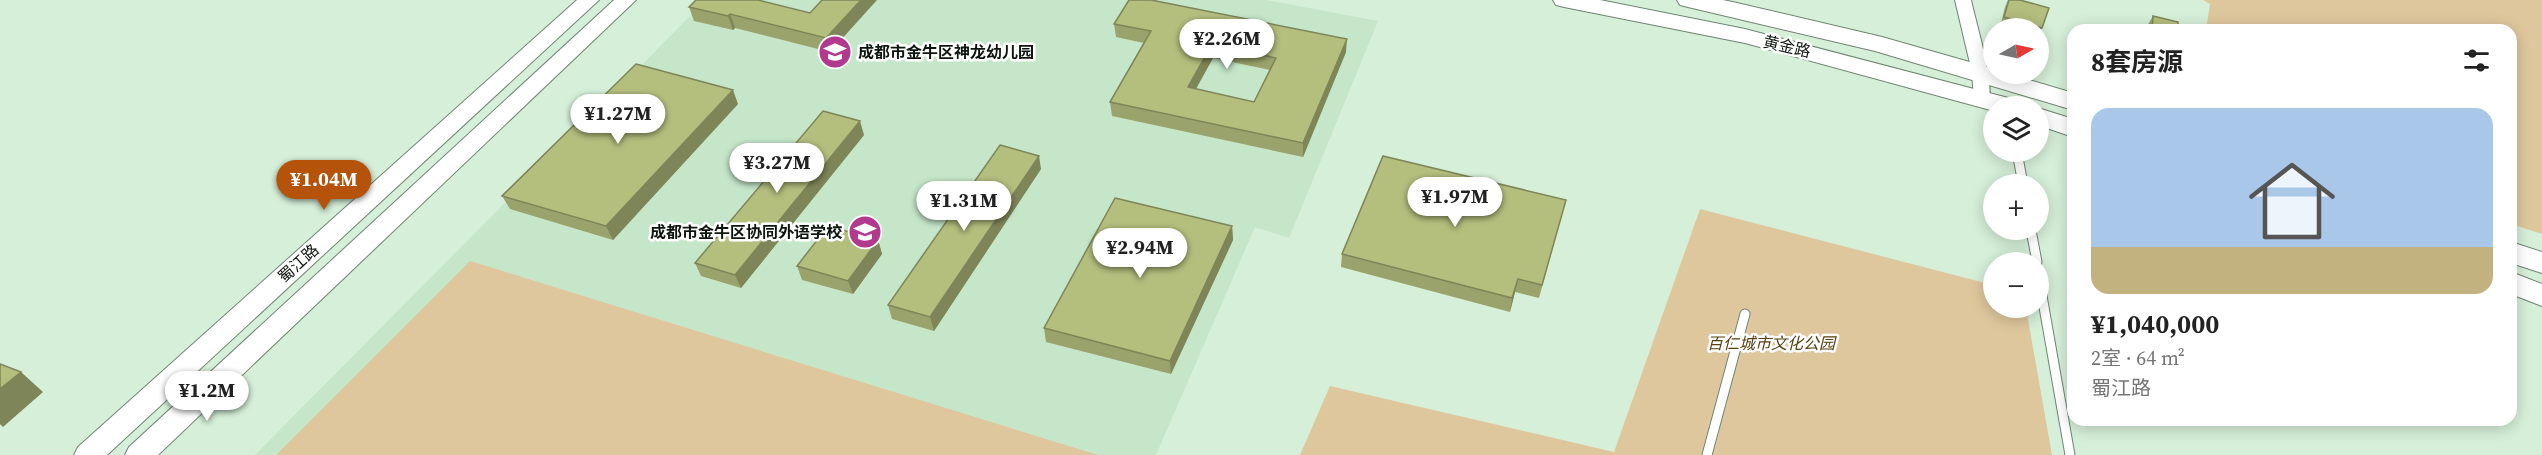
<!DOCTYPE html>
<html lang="zh">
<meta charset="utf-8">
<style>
:root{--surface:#fff;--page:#f2f2f2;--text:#222;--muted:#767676;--accent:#b45309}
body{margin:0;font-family:"Source Serif 4","Noto Sans SC",serif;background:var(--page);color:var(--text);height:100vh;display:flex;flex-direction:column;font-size:22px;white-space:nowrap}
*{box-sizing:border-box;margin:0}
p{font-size:20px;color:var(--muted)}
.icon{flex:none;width:33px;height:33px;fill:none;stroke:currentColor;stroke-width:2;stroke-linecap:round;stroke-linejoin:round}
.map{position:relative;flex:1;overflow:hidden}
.drawer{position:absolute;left:2067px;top:24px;width:450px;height:402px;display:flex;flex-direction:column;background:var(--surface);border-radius:18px;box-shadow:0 3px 15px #0003}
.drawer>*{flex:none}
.needle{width:39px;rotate:81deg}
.tools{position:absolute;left:1983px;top:18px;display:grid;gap:12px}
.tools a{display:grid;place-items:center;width:66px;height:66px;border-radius:50%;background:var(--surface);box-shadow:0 3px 15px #0003;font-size:30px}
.price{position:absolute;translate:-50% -51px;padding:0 14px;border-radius:21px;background:#fff;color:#222;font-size:20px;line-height:39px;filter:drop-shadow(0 2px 3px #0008)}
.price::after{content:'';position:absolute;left:50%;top:36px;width:18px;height:14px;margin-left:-9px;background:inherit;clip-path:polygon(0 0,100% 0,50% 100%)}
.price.on{background:var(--accent);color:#fff}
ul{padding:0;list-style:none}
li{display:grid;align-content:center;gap:12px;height:318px;padding:0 24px}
li span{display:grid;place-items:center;height:186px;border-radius:18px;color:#555}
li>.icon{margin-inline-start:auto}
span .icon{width:108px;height:108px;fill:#fffc;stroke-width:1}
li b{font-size:26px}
h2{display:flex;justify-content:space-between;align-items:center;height:72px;padding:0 24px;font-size:26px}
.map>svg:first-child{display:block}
.built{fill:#c5e6c9}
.green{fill:#dfc79d}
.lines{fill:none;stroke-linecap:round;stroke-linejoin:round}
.lane-casing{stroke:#6e8571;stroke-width:11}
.street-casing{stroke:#6e8571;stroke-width:2}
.secondary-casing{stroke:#6e8571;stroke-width:2}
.primary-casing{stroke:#6e8571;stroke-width:2}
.lane{stroke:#fff;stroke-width:9}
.street{fill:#fff;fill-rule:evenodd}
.secondary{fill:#fff;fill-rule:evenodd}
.primary{fill:#fff;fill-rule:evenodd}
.wall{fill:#9ba36c;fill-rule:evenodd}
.shaded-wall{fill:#7e8558}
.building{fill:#b4be7d;stroke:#7e8558;stroke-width:1.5;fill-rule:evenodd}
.labels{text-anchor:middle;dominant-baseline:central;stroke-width:5;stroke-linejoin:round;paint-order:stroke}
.street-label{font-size:16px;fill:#0d160e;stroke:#fff}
.poi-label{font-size:16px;font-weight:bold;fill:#0d160e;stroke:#fff;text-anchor:start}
.park-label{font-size:16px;font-style:italic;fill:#574011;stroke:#fff}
</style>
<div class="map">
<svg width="2542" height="455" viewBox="0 0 2542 455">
<rect width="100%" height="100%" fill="#d5efd8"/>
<!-- built -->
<path class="built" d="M706,0H1266L1378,21L1289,238L1255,227L1156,455H255Z"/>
<!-- green -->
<path class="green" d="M2203,0H2542V234L2511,224V30H2206L2210,4Z
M1700,209L1993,285L1994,308H2026L2052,455H1300L1330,386L1614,452Z
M470,261L1098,455H276Z"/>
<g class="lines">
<defs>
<path id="lane" d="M2017,152L2023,184
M2031,230L2037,262
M2038,273L2070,455
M1707,455L1745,314"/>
<path id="street" d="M1955,0H1971C1975,19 1996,88 1988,103H1976L1974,99L1972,72Z"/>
<path id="secondary" d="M577,0H599L107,455H74L78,447Z
M614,0H636L158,455H125L129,447Z"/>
<path id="primary" d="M1553,0H1600L1745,29L2016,100L2019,106H1994V111L1745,43L1564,7L1556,5Z
M1677,0H1723L1737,3L1882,37L1994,69V74H2009L2073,93V110L1875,51L1688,7L1680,5Z
M2038,108L2073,119V137L2038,125Z
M2511,242L2542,252V273L2511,263Z
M2511,272L2542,284V306L2511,294Z"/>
</defs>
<!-- lane casing -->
<use href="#lane" class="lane-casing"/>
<!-- street casing -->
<use href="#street" class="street-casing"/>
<!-- secondary casing -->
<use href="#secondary" class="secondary-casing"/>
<!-- primary casing -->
<use href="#primary" class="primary-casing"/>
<!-- lane -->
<use href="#lane" class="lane"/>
<!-- street -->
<use href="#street" class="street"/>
<!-- secondary -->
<use href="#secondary" class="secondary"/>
<!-- primary -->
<use href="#primary" class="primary"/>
</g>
<!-- wall -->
<path class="wall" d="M696,0H761L760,1L810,13L822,0L830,52L735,28L733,30L694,21L689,7Z
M2008,0H2020L2042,28L2038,34V28H2006L2000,27L2005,7Z
M2153,16L2178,30H2147V26Z
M1114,24L1346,52L1303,157L1112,116L1110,102L1144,43L1116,37ZM1213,58L1270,70L1254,102L1196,89Z
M738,104L613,240L510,209L502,196Z
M864,135L741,288L701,276L695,263Z
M1041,169L934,331L892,319L888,305Z
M1562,214L1539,298L1515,292L1510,312L1341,267L1342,254Z
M1232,226L1233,240L1171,374L1046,342L1044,328Z
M878,240L882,254L853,294L802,280L797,266Z"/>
<!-- shaded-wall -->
<path class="shaded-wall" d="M861,0H877L830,52L826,38Z
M730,14L735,28L733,30L728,16Z
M1347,39L1346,52L1303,157V143Z
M1212,44L1213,58L1189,101L1188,87Z
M733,90L738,104L613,240L606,226Z
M860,121L864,135L741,288L735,275Z
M1039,156L1041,169L934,331L930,317Z
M1232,226L1233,240L1171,374L1170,361Z
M878,240L882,254L853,294L848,281Z
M1518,279L1515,292L1510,312L1512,298Z
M21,372L43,392L3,427L0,424V389Z"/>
<!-- building -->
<path class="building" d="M696,0H758L810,13L822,0H861L826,38L730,14L728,16L689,7Z
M1129,0H1151L1347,39L1303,143L1110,102L1151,31L1114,24ZM1212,44L1276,58L1254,102L1188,87Z
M2009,0H2020L2049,8L2042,28L2004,17Z
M2153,16L2178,22V30H2152Z
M636,64L733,90L606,226L502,196Z
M823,111L860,121L735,275L695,263Z
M1000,145L1039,156L930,317L888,305Z
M1383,156L1566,200L1542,285L1518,279L1512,298L1342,254Z
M1115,198L1232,226L1170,361L1044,328Z
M828,226L878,240L848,281L797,266Z
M0,364L21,372L0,389Z"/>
<!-- icons -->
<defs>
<symbol id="school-disc" viewBox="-11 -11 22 22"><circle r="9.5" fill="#b1398e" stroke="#fff"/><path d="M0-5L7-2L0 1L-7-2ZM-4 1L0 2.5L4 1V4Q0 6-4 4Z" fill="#fff"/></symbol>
</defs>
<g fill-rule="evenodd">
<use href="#school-disc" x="816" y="33" width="38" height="38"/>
<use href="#school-disc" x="846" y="213" width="38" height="38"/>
</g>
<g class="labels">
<!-- street labels -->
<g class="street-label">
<text transform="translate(1787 46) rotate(13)">黄金路</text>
<text transform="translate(298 263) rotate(-42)">蜀江路</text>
</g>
<!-- poi labels -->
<g class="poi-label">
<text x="858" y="52">成都市金牛区神龙幼儿园</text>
<text x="842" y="232" text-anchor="end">成都市金牛区协同外语学校</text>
</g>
<!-- park labels -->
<g class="park-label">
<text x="1771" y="343">百仁城市文化公园</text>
</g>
</g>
</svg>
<div class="tools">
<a><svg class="needle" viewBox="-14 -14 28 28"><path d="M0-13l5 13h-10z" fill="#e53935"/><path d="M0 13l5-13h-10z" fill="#767676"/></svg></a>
<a><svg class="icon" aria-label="layers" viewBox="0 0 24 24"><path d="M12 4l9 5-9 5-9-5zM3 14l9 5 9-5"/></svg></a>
<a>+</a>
<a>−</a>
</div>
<b class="price" style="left:1227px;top:70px">¥2.26M</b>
<b class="price" style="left:618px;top:145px">¥1.27M</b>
<b class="price" style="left:777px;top:194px">¥3.27M</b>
<b class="price on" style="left:324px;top:211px">¥1.04M</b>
<b class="price" style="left:1455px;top:228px">¥1.97M</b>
<b class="price" style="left:964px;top:232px">¥1.31M</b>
<b class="price" style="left:1140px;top:279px">¥2.94M</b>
<b class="price" style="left:207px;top:422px">¥1.2M</b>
<section class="drawer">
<h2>8套房源<svg class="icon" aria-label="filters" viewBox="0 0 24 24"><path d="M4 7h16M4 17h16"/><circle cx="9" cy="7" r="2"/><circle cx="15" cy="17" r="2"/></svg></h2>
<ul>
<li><span style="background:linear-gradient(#a9c7e8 75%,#c2b280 0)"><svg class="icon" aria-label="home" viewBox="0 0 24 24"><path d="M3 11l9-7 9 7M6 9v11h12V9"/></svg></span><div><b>¥1,040,000</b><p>2室 · 64 m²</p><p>蜀江路</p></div></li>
</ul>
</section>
</div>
